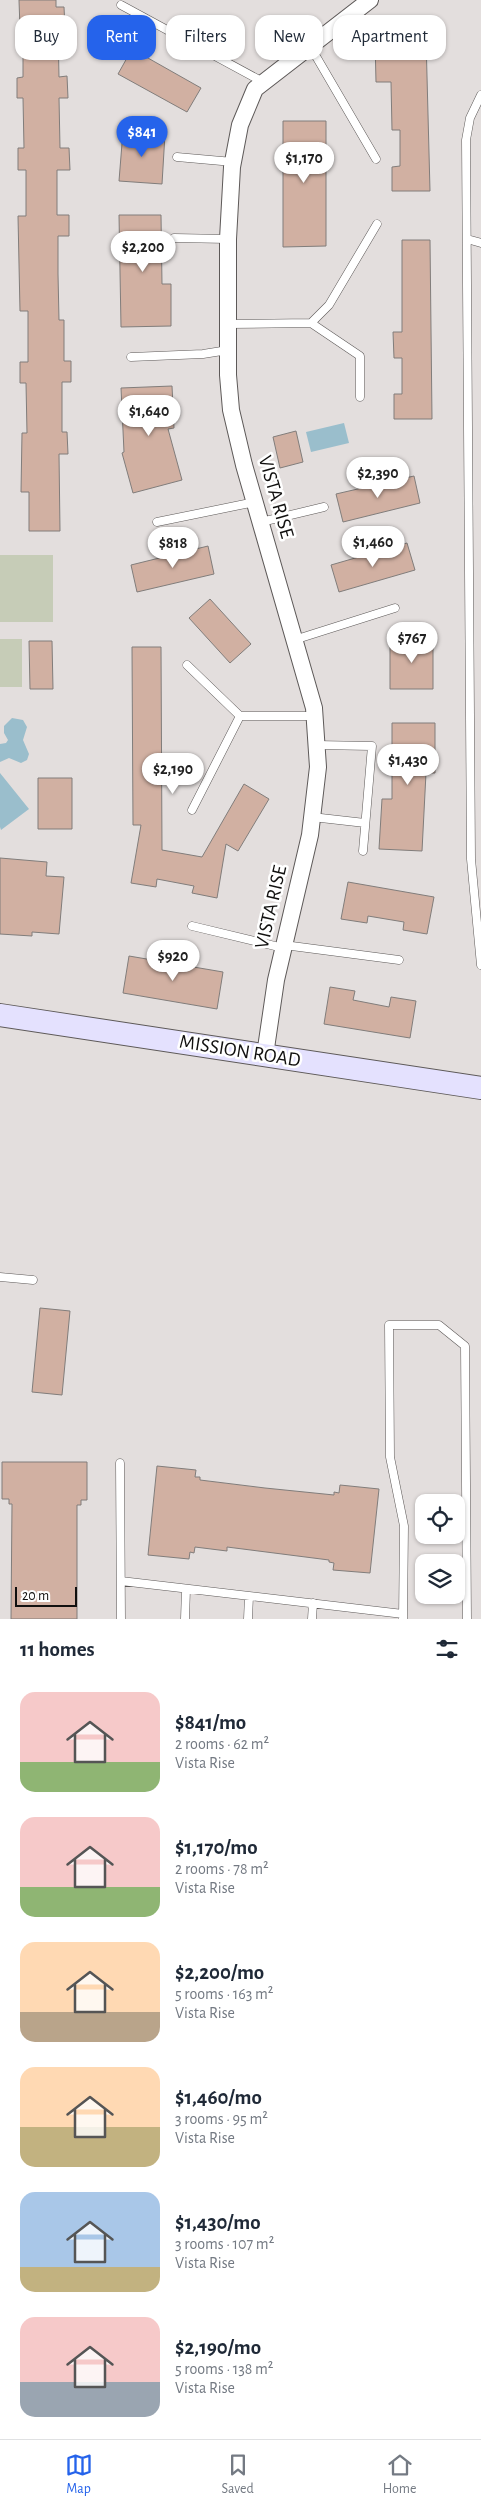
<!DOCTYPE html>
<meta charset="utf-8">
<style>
:root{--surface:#fff;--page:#f2f2f3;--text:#1f2937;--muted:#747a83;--line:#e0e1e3;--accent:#2563eb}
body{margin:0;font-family:"Alegreya Sans",sans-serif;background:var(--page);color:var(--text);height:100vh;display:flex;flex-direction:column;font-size:19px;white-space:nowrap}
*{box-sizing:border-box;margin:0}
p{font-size:16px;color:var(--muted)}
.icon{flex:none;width:28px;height:28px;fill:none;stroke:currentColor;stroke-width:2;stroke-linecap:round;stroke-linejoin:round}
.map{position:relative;height:1619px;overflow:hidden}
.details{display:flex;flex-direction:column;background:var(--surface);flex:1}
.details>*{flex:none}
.top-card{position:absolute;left:15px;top:15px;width:451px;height:45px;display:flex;gap:10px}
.controls{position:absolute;left:415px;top:1494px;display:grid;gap:10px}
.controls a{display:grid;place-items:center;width:50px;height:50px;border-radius:10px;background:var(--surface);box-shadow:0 1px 4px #0004;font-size:25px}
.scale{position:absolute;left:15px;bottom:12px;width:62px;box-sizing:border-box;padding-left:5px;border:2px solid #11100f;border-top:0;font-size:14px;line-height:18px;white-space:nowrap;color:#11100f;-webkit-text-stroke:4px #fff;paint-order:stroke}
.price{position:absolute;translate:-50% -42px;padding:0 11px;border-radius:18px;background:#fff;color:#222;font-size:16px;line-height:32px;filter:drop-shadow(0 1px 2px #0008)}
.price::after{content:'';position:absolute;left:50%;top:30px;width:15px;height:11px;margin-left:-8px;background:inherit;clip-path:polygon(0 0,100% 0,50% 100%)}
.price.selected{background:var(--accent);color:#fff}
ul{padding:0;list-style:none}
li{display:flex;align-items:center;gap:15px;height:125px;padding:0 20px}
li span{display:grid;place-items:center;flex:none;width:140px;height:100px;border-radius:15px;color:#555}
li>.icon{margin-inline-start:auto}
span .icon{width:60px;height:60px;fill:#fffc;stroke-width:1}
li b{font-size:21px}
h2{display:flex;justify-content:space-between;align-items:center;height:60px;padding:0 20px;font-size:21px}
.pill{padding:0 18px;border-radius:15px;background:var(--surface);box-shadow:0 1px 4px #0004;font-size:18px;line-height:45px}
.pill.selected{background:var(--accent);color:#fff}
.dock{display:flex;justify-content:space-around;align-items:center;height:70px;border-top:1px solid var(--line);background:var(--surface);font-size:14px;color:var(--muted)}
.dock a{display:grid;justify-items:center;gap:2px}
.dock .selected{color:var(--accent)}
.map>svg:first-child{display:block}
.green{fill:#c6ccb7}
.water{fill:#9abecc}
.building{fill:#d1b0a2;stroke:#817d7b}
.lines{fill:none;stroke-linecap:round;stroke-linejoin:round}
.lane-casing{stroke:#5d5958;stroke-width:9}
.street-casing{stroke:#5d5958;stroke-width:18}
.secondary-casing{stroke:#5d5958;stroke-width:24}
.lane{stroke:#fff;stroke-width:8}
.street{stroke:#fff;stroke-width:16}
.secondary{stroke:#e4e1fe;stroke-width:22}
.labels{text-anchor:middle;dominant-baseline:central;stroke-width:5;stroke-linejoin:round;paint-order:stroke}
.street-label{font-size:20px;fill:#11100f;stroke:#fff}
</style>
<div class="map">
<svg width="481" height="1619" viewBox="0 0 481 1619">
<rect width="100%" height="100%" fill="#e3dedd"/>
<!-- green -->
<path class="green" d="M0,555H53V622H0Z
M0,639H22V687H0Z"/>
<!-- water -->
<path class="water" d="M344,423L349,443L311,452L306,432Z
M12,718L23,720L27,727L23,740L29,754L27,760L21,763L9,758L0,762V744L6,743L8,740L4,733V726Z
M0,773L29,809L1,830L0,827Z"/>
<!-- building -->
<path class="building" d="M19,0H56V7H64L65,28H58L59,77L67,76L68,98H59L60,148H69L70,170H57V215H69V236H58V274L59,320H64V361H71V382H62V432H67L68,454H59L60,531H29V492H21L22,433H27L26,383H20V362H28V311H20L18,216H26V170H18V148H24L23,98H17V78L23,77V29H20Z
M426,38L430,191H392V167L400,166V130H392L391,82H376L375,40Z
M132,49L201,88L187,112L118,74Z
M283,121H326V246L283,247Z
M123,131L165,134L162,184L119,181Z
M119,215H161L162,284H171V326L121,327Z
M402,240H430L432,419H394V394H402V358H394L393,332H402Z
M172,386L174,428L168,429L182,480L133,493L122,453L124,452L121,388Z
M296,431L303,462L280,468L273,437Z
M414,476L420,503L343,522L336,494Z
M407,543L415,570L339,592L331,565Z
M208,546L214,574L137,592L131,565Z
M210,599L251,644L230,663L189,618Z
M390,639H433V689H390Z
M29,641H52L53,689H30Z
M132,647H161L162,850L202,857L244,784L269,799L238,851L226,844L217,898L192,893L194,886L157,879L156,887L131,883L141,825H133Z
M392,723H435V773H426L422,851L379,849L382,799H392Z
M38,778H72V829H38Z
M0,858L47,862L46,876L64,877L59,934L32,932V936L0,934Z
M348,882L434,897L427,934L403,930L404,922L368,916L367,923L341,919Z
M129,956L223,972L217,1009L123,993Z
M330,987L355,991L353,1000L389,1007L391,997L416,1001L410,1038L324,1024Z
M40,1308L70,1311L62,1395L32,1392Z
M2,1462H87V1500H81V1505H77V1619H11L12,1504H9V1499H2Z
M157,1466L196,1470L195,1477H200V1480L265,1488L334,1495V1492L339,1493L340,1485L379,1489L370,1573L333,1570L334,1563L329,1562V1560L227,1547V1551L195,1547L194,1553L190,1552L189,1559L148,1555Z"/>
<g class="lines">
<defs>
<path id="lane" d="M121,5L263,82
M310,46L376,159
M481,95L470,118L466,140L471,859L481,965
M177,157L233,162
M174,238L228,239
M467,239L481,243
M311,323L329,305L377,224
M228,324L311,323L360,356V397
M131,357L203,354L228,350
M157,522L255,502
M261,522L324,507
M294,640L395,608
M187,665L240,716L192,810
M240,716H314
M316,745L372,746L363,851
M312,817L365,823
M192,926L283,948
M284,945L399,960
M0,1277L33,1280
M120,1463L121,1619
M121,1581L403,1614
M185,1619L186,1589
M248,1619L249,1596
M312,1619L313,1603
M403,1619L404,1526L390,1457L389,1325H439L465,1346L467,1619"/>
<path id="street" d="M265,1055L276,980L310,835L318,767L314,708L244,465L231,410L228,375V239L232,167L240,125L255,89L370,0"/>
<path id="secondary" d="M0,1015L481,1088"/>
</defs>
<!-- lane casing -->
<use href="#lane" class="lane-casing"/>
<!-- street casing -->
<use href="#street" class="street-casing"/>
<!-- secondary casing -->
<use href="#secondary" class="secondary-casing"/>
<!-- lane -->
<use href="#lane" class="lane"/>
<!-- street -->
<use href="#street" class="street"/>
<!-- secondary -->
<use href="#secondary" class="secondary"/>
</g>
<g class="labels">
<!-- street labels -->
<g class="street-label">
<text transform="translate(276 497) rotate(74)">VISTA RISE</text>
<text transform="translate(271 907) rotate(-77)">VISTA RISE</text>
<text transform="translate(240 1051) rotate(9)">MISSION ROAD</text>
</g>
</g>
</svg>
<div class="controls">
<a><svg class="icon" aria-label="locate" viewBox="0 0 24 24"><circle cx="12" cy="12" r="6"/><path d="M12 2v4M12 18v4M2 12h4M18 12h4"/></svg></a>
<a><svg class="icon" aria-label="layers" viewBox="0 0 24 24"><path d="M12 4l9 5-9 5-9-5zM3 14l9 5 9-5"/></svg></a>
</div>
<div class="scale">20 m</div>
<b class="price selected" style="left:142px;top:158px">$841</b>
<b class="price" style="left:304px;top:184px">$1,170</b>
<b class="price" style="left:143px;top:273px">$2,200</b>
<b class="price" style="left:149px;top:437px">$1,640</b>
<b class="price" style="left:378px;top:499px">$2,390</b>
<b class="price" style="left:373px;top:568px">$1,460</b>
<b class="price" style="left:173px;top:569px">$818</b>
<b class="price" style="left:412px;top:664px">$767</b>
<b class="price" style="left:408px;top:786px">$1,430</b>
<b class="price" style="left:173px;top:795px">$2,190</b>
<b class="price" style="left:173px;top:982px">$920</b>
<div class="top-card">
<a class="pill">Buy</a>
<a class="pill selected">Rent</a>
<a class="pill">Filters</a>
<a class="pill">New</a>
<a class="pill">Apartment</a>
</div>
</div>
<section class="details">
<h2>11 homes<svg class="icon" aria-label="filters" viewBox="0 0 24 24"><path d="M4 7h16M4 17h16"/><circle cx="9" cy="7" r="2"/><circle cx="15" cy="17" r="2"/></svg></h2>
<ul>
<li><span style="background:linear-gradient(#f6c9c9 70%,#8fb573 0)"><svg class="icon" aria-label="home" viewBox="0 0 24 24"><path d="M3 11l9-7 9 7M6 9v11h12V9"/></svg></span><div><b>$841/mo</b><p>2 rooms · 62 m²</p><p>Vista Rise</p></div></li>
<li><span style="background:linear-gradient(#f6c9c9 70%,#8fb573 0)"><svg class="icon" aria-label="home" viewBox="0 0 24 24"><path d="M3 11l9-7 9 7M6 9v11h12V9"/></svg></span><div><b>$1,170/mo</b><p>2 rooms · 78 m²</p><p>Vista Rise</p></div></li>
<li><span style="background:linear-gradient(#ffd9b3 70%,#b9a48a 0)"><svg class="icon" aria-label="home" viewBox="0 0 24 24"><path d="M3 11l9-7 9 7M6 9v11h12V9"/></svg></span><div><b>$2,200/mo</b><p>5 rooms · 163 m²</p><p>Vista Rise</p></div></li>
<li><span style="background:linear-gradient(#ffd9b3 60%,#c2b280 0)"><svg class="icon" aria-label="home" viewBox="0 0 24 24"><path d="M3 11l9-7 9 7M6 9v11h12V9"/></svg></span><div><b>$1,460/mo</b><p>3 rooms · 95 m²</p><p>Vista Rise</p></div></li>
<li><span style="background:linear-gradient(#a9c7e8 75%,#c2b280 0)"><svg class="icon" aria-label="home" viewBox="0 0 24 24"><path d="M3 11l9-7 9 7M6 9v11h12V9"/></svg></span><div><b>$1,430/mo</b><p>3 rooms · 107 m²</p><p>Vista Rise</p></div></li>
<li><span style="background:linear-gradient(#f6c9c9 65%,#9aa5b1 0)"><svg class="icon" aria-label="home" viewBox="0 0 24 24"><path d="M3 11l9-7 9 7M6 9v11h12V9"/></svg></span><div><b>$2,190/mo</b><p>5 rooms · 138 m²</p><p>Vista Rise</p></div></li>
</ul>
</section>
<nav class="dock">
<a class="selected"><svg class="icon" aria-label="map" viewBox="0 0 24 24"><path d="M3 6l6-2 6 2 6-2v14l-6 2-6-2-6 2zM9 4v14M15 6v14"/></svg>Map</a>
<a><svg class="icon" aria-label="saved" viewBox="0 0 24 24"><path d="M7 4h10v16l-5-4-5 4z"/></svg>Saved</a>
<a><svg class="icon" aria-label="home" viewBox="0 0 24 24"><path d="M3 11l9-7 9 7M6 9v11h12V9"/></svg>Home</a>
</nav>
